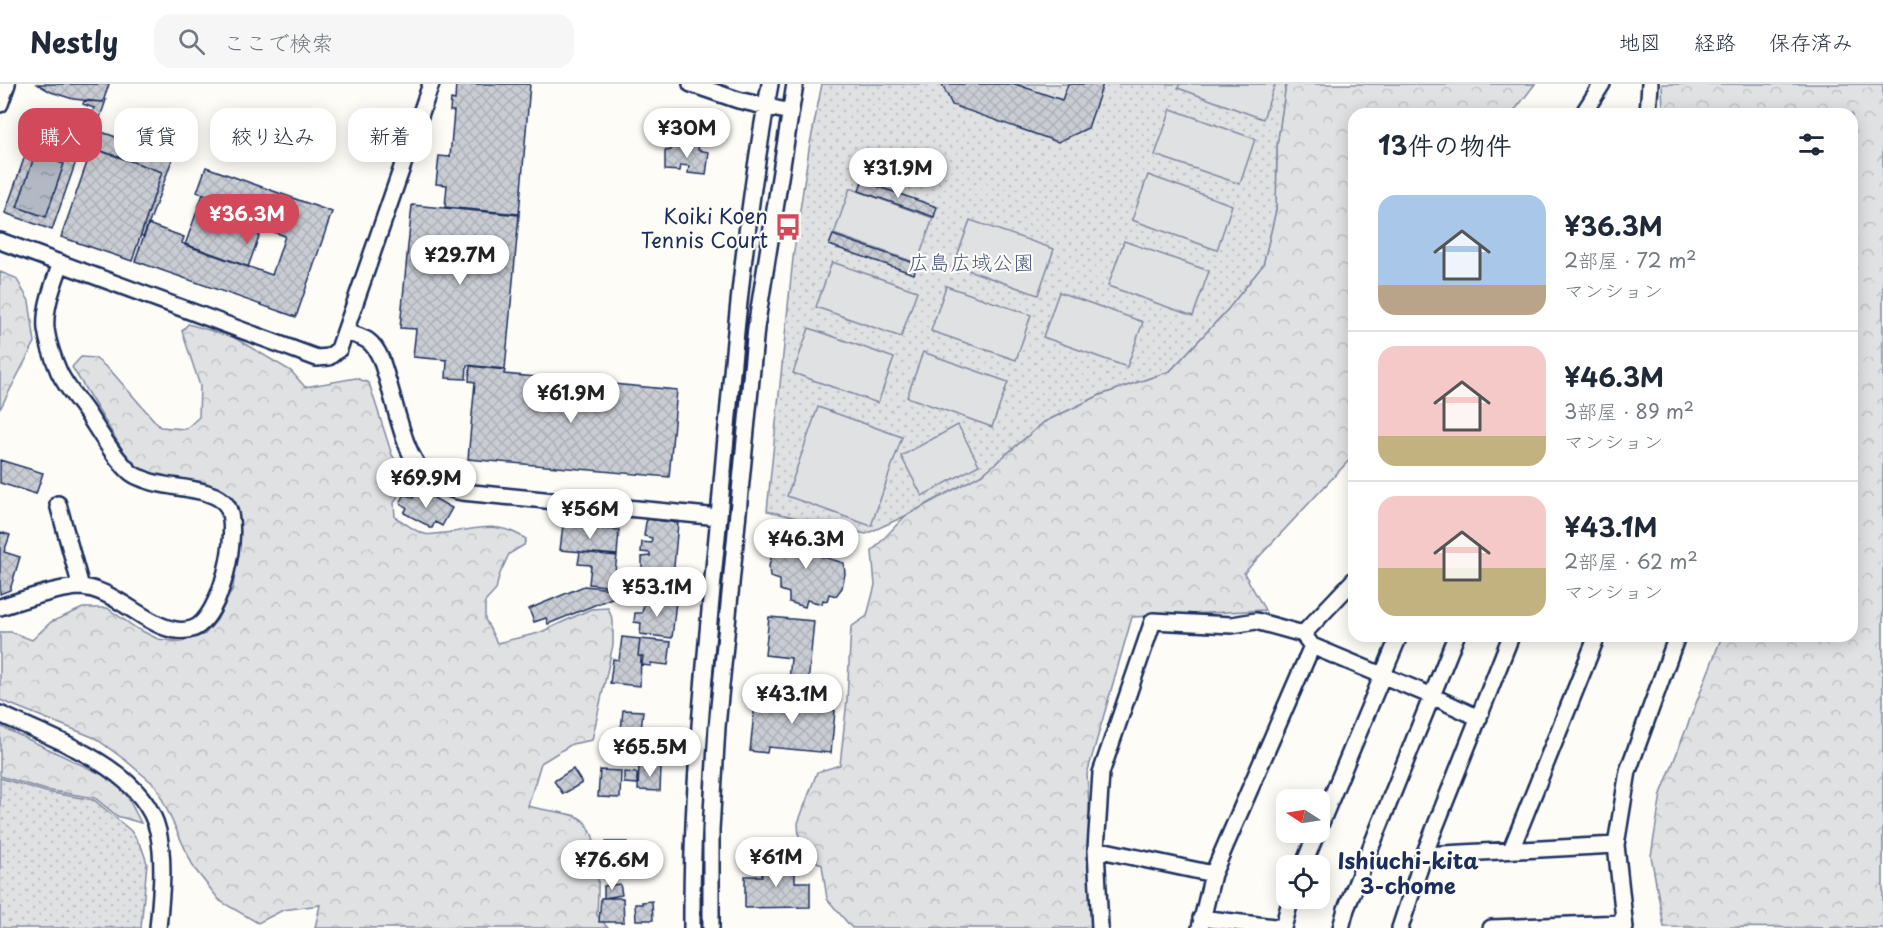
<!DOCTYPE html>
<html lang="ja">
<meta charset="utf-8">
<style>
:root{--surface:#fff;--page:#f6f6f7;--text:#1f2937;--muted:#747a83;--line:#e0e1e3;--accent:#d1495b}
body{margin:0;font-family:"Playpen Sans","Klee One",sans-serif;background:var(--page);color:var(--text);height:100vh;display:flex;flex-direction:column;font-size:22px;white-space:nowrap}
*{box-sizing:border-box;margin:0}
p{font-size:20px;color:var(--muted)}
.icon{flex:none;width:33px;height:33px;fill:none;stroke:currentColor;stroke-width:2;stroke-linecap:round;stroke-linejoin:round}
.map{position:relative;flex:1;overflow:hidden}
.side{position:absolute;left:1348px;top:24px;width:510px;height:534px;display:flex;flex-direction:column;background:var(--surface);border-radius:18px;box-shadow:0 3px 15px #0003}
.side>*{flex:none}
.guide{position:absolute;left:18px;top:24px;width:570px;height:54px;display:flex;gap:12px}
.needle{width:39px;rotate:282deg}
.controls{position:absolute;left:1276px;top:705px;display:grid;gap:12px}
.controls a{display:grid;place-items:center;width:54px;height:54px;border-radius:12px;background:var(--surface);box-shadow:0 3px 15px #0003;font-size:30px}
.price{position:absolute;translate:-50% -51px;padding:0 14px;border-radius:21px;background:#fff;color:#222;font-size:20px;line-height:39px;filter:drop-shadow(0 2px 3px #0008)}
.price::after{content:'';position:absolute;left:50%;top:36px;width:18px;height:14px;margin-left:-9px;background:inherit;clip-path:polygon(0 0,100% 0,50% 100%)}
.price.active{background:var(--accent);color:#fff}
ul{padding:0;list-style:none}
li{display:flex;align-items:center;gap:18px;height:150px;padding:0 30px}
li+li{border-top:2px solid var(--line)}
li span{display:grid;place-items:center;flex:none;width:168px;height:120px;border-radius:18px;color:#555}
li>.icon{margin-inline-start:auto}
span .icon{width:72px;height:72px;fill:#fffc;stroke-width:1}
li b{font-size:26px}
h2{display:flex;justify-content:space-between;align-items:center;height:72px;padding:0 30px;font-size:26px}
.chip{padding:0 21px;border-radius:18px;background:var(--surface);box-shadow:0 3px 15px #0003;font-size:21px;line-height:54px}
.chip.active{background:var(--accent);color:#fff}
header{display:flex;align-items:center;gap:36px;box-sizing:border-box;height:84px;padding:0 30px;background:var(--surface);border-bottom:2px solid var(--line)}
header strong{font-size:28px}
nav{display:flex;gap:33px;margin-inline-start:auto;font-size:21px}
.search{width:420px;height:54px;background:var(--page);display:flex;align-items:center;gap:15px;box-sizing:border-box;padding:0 21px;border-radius:18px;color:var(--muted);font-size:22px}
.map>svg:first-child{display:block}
.forest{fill:url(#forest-crowns);stroke:#7e88a0;stroke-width:1.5}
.park{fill:url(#park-dots);stroke:#7e88a0;stroke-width:1.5}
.pitch{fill:#e0e1e3;stroke:#7e88a0;stroke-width:1.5}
.water{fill:url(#water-ripples);stroke:#76819c;stroke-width:1.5}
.building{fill:url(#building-cross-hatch);stroke:#1b2f5e;stroke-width:1.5;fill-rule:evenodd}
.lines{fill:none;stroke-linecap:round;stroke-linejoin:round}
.minor-casing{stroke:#1b2f5e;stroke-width:20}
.minor{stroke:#fdfcf7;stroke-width:15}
.labels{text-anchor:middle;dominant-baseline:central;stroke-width:4.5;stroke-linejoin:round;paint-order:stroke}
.poi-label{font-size:21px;fill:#1b2f5e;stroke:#fdfcf7;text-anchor:end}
.park-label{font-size:21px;fill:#4c5c7f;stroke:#fdfcf7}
.neighbourhood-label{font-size:22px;font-weight:bold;fill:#1b2f5e;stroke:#fdfcf7}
</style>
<header>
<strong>Nestly</strong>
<div class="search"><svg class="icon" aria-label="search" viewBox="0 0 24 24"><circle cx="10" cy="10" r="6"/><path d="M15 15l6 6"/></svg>ここで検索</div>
<nav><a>地図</a><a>経路</a><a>保存済み</a></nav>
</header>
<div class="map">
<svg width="1883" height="844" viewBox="0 0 1883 844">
<defs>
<pattern id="forest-crowns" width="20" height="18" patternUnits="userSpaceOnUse" patternTransform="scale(1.5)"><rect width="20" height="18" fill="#e0e1e3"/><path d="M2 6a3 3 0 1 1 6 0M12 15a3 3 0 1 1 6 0" fill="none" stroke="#c0c1c5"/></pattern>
<pattern id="park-dots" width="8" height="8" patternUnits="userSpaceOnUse" patternTransform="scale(1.5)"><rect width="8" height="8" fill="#e0e1e3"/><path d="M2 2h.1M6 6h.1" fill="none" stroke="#c0c1c5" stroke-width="1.8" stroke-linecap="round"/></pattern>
<pattern id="water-ripples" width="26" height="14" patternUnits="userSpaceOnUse" patternTransform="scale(1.5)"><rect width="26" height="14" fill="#b3b8c5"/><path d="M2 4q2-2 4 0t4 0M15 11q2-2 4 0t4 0" fill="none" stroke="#9196a3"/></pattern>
<pattern id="building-cross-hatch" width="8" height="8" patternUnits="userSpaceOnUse" patternTransform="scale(1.5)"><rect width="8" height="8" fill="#c9ccd3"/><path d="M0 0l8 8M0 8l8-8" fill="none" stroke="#acb0b8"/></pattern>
</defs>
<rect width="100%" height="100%" fill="#fdfcf7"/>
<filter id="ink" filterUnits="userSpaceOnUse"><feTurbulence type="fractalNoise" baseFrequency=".0167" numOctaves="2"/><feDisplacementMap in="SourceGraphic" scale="12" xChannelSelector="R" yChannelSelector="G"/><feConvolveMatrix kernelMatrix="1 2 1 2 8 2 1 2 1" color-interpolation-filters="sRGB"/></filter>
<g filter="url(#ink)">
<!-- forest -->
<path class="forest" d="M1286,0H1535L1512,30H1354V371L1244,489L1265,526L1132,533L1087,690L1097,844H852L827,815L822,781L800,767L798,739L817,688L840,681L847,616L851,543L867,532L875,501L872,467L905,432L984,389L1044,338L1100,311L1170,287L1228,225L1263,181L1276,126L1277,61Z
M1662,0H1883V844L1664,843L1651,772L1661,710L1722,552H1852V30H1663Z
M0,188L16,194L29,217L35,258L0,325Z
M188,240L233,253L291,287L305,303L356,294L369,299L392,371L407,395L394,419L395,433C404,438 415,448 425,450C430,452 438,449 444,449C477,446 495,435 526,455L524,461L509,470L499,492L496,506L485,518V535L497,559L539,549L591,525L608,524L613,537V561L592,656L572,660L541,679L528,722C541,726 567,728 578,733C604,747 598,806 597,831L608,844H315L320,821L283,826L258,839L220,817L194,784L156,702L125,676L95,654L0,616V548H11L32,556L51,538L83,524H107L136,544L158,555L181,558L205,550L217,536L233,504L240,442L233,422L223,412L206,401L146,389L133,380L122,365L72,283L81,273L95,274L112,288L160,343L186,345L199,333L200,302L182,247Z
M0,642L103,691L125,708L141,739L117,732L95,714L46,706L0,692Z"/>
<!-- park -->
<path class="park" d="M822,0H1286L1277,62L1276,126L1263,181L1228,225L1170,287L1100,311L1044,338L984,389L905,432L866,450L767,427L793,174L809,65Z
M0,694L46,708L94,716L131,747L142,764L147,779L141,844H0Z"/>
<!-- pitch -->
<path class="pitch" d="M1180,0H1275L1263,35L1178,4Z
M1171,25L1255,55L1240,100L1155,71Z
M1148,91L1232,121L1217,166L1132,136Z
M850,104L933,134L917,179L834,150Z
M970,136L1054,165L1038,211L954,181Z
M1124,157L1209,187L1193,232L1108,202Z
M832,178L917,207L901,253L816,223Z
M946,202L1031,231L1016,276L931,247Z
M1059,208L1143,238L1127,283L1043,253Z
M809,244L894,274L878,319L793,289Z
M923,268L1008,298L992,343L907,313Z
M818,323L902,353L871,442L787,412Z
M958,341L979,381L922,412L901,372Z"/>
<!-- water -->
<path class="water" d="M35,70L64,80L46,133L17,123Z"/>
<!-- building -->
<path class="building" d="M37,0H109L103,18L73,15L51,8Z
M456,0H530L519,130L445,123L447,101L436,100L439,72L450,73L454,27H450L451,15L455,16Z
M942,0H1015L1062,16L1068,0H1103L1088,44L1058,58L952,21Z
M104,15L106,16L92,57L84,54L94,24L83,20L84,17L103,18Z
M41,26L88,43L52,146L5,129ZM35,70L64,80L46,133L17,123Z
M96,46L173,73L144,153L141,151L162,88L90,63Z
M692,57L699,58L698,66L709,68L706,91L688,89L689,82L681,81L680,87L665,86V67L671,66L672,61L691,63Z
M92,64L162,88L132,177L61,153Z
M206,83L332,128L296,233L135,177L148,140L184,153L182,159L272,191L285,152L227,132L231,120L197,108Z
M862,97L937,123L934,133L859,107Z
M203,110L231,120L227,132L262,144L248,183L185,161Z
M412,121L519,131L505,285L467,281L466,295L446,294L447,276L413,273L416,245L400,244Z
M833,151L917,180L914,190L829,161Z
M470,282L505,286L504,290L677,306L669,393L468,375L475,298L469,297Z
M0,376L43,389L36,410L0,399Z
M418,405L452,424L442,442L435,438L432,444H429L427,441L404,429L407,424L400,419L405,410L413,414Z
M648,435L678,439L673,493L642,489V473L650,472V469L641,468L642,458L651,459L652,454L644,452L646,438Z
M583,439L596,440V444L619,446L617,471L560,466L563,441L582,443Z
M797,442L819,448L813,470L844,479L845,490L842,504L836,512L829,510L827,517L823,516L822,520L807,516L805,523L789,518V509L780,506V496L770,493L769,482L772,470L779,461L788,463Z
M0,448L10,451L4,468L20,473L10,506L0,510Z
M580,468L617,472L613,503L589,500L591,481L578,480Z
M584,502L613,505L612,514L548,540L546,534L534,538L529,525Z
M645,514L676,517L672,554L640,550L641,539L634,538L635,529H642Z
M769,533L814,537L808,600L789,598L791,574L765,571Z
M622,553L640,555L638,572H641L640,602L610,599L613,575L619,576Z
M640,555L671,558L668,581L651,579V582L642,581L643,572H638Z
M756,610L818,616L835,627L831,669L768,663L767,669L750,667Z
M623,626L643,627L640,657L620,656Z
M639,682L661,683L660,707L638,706Z
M573,685L582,699L563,710L554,697Z
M600,686L621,687L620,714L598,713Z
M624,688L637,689V700L624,699Z
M606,758H627L626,786H619V788H605Z
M761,776H790V787H795V798H810V823L745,824V792H762Z
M620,800L622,811L604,814V802Z
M601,814H623L624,838H599Z
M652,817L653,836H636L635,820H642V818Z"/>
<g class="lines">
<defs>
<path id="minor" d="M691,0L738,16L790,28
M0,20L7,0
M1583,30L1602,0
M1648,30L1650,0
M0,157L317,274L329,273L339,265L431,0
M345,248C365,254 372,255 381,275C387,293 392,311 397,330C408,368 417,400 462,408L719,433
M58,420L81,503
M0,523C22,516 57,504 79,503C118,503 156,556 192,545C221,536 241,446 227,422C215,402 166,405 146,396C141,394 134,392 130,388C113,372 100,349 87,329C78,316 66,303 59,288C53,274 48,260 46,245C44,223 54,199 61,179
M1303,550L1354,496
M0,630C53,655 143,684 158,747C165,779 161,812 158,844
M1320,741L1399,552
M1096,765L1213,790
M1511,766L1597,552
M1424,771L1616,761
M1303,782L1317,748
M1201,834L1282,844
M692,844C691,706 706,570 719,432C732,288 743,143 770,0
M711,844V746L717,643L756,244L795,0
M1100,844L1096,765L1101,689L1153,537L1232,541L1256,537L1303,550L1312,562L1432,612L1479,634
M1200,844L1213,790L1312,562
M1283,844L1291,814
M1341,844L1346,825L1456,552
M1400,844L1424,771L1511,552
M1491,844L1623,839
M1625,844L1616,761L1628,687L1677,552"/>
</defs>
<!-- minor casing -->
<use href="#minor" class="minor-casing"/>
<!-- minor -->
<use href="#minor" class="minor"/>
</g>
</g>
<!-- icons -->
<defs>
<symbol id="bus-bare" viewBox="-9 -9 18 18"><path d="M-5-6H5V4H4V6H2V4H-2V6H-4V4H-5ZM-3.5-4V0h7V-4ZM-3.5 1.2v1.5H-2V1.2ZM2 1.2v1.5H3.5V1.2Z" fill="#d1495b" stroke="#fdfcf7" stroke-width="2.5" paint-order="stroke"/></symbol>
</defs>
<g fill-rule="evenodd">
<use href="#bus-bare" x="769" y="124" width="38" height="38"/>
</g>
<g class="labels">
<!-- poi labels -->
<g class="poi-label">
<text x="768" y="131">Koiki Koen<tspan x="768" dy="24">Tennis Court</tspan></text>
</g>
<!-- park labels -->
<g class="park-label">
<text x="971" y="177">広島広域公園</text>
</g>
<!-- neighbourhood labels -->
<g class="neighbourhood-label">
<text x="1408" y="775">Ishiuchi-kita<tspan x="1408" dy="25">3-chome</tspan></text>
</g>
</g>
</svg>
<div class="controls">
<a><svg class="needle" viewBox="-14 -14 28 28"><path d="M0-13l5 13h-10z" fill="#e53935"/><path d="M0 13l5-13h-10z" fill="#747a83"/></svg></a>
<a><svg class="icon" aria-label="locate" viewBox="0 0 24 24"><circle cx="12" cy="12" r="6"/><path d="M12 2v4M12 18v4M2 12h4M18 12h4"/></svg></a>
</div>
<b class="price" style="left:687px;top:75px">¥30M</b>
<b class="price" style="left:898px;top:115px">¥31.9M</b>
<b class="price active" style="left:247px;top:161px">¥36.3M</b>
<b class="price" style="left:460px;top:202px">¥29.7M</b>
<b class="price" style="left:571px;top:340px">¥61.9M</b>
<b class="price" style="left:426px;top:425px">¥69.9M</b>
<b class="price" style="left:590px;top:456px">¥56M</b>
<b class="price" style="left:806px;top:486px">¥46.3M</b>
<b class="price" style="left:657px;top:534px">¥53.1M</b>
<b class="price" style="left:792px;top:641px">¥43.1M</b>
<b class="price" style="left:650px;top:694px">¥65.5M</b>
<b class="price" style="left:776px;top:804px">¥61M</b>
<b class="price" style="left:612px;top:807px">¥76.6M</b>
<div class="guide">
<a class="chip active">購入</a>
<a class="chip">賃貸</a>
<a class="chip">絞り込み</a>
<a class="chip">新着</a>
</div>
<section class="side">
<h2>13件の物件<svg class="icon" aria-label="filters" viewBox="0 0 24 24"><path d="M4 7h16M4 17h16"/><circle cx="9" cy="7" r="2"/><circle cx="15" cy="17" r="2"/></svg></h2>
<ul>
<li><span style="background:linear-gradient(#a9c7e8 75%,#b9a48a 0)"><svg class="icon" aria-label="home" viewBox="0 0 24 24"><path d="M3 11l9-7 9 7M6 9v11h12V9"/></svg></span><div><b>¥36.3M</b><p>2部屋 · 72 m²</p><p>マンション</p></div></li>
<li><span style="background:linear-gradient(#f6c9c9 75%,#c2b280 0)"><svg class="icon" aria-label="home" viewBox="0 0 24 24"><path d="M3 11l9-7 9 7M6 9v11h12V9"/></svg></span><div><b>¥46.3M</b><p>3部屋 · 89 m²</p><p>マンション</p></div></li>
<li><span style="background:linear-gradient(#f6c9c9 60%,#c2b280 0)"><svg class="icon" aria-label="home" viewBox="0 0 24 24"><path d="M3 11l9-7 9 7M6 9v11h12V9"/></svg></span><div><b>¥43.1M</b><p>2部屋 · 62 m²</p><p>マンション</p></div></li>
</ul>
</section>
</div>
